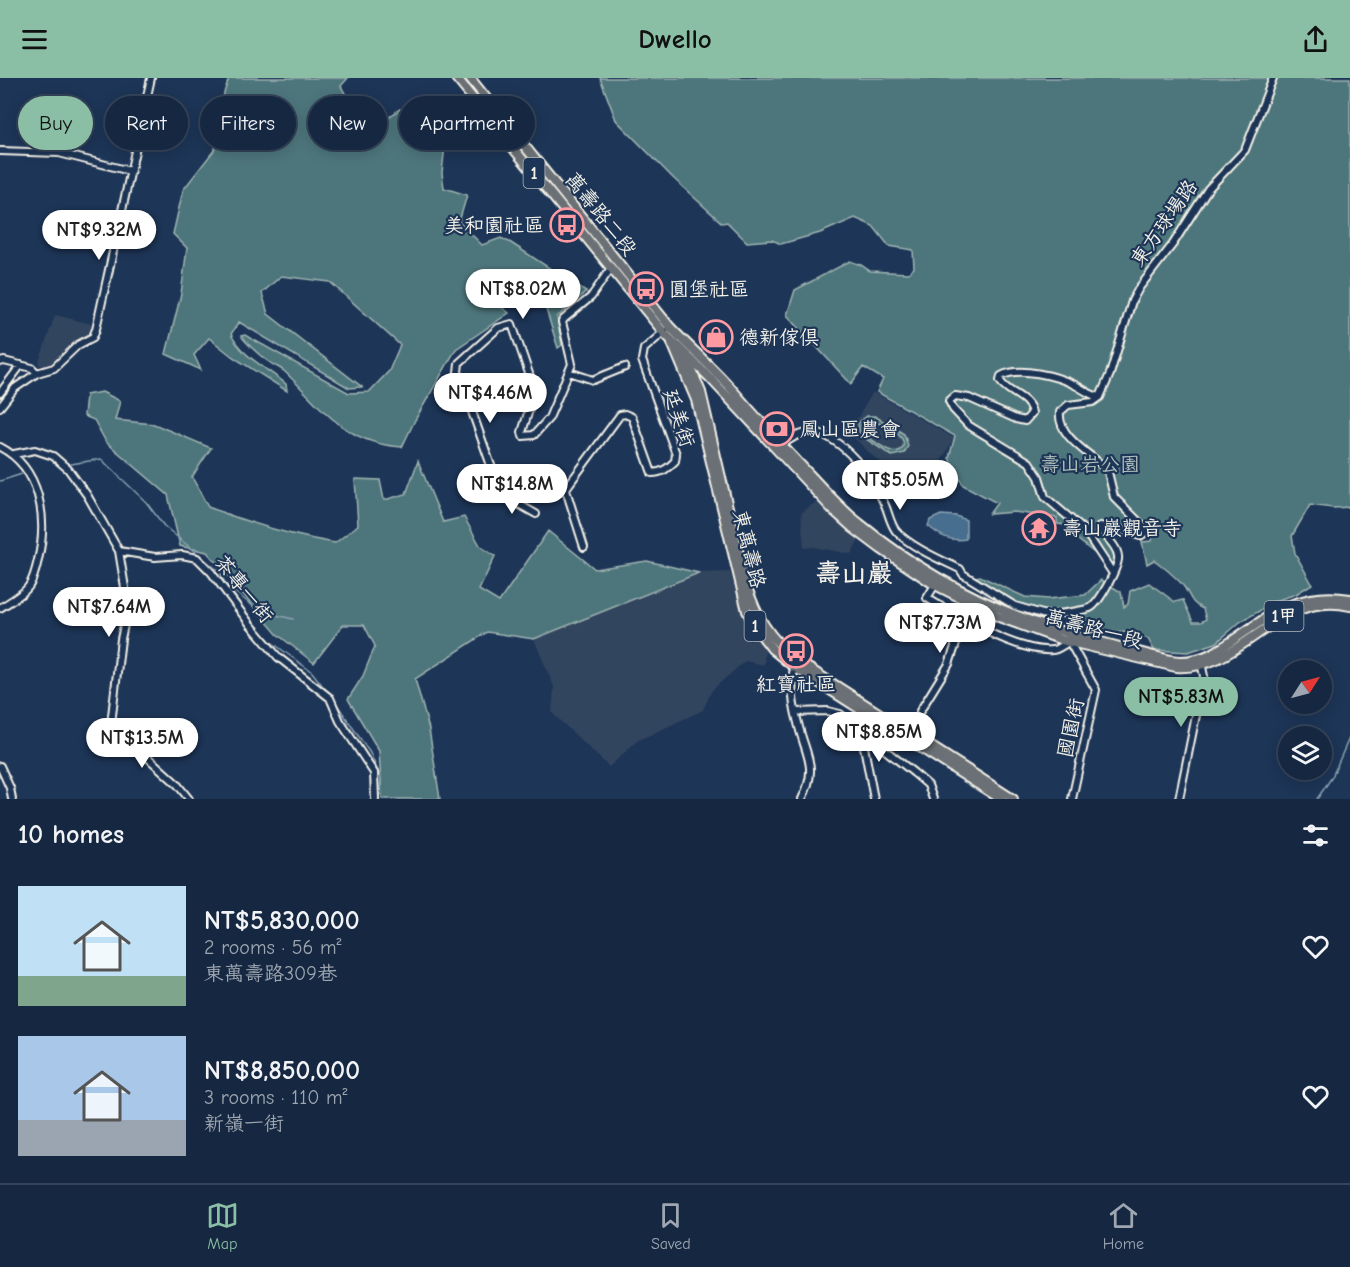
<!DOCTYPE html>
<meta charset="utf-8">
<style>
:root{--surface:#162841;--page:#23344c;--text:#f1f3f6;--muted:#9ea6b1;--line:#35445a;--accent:#8abfa5}
body{margin:0;font-family:"Comic Neue","LXGW WenKai TC",sans-serif;background:var(--page);color:var(--text);height:100vh;display:flex;flex-direction:column;font-size:22px;white-space:nowrap}
*{box-sizing:border-box;margin:0}
p{font-size:20px;color:var(--muted)}
.icon{flex:none;width:33px;height:33px;fill:none;stroke:currentColor;stroke-width:2;stroke-linecap:round;stroke-linejoin:round}
.map{position:relative;height:721px;overflow:hidden}
.sheet{display:flex;flex-direction:column;background:var(--surface);flex:1}
.sheet>*{flex:none}
.banner{position:absolute;left:18px;top:18px;width:600px;height:54px;display:flex;gap:12px}
.needle{width:39px;rotate:54deg}
.buttons{position:absolute;left:1278px;top:582px;display:grid;gap:12px}
.buttons a{display:grid;place-items:center;width:54px;height:54px;border-radius:50%;background:var(--surface);box-shadow:0 3px 15px #0003,0 0 0 2px var(--line);font-size:30px}
.price{position:absolute;translate:-50% -51px;padding:0 14px;border-radius:21px;background:#fff;color:#222;font-size:20px;line-height:39px;filter:drop-shadow(0 2px 3px #0008)}
.price::after{content:'';position:absolute;left:50%;top:36px;width:18px;height:14px;margin-left:-9px;background:inherit;clip-path:polygon(0 0,100% 0,50% 100%)}
.price.active{background:var(--accent);color:#111}
ul{padding:0;list-style:none}
li{display:flex;align-items:center;gap:18px;height:150px;padding:0 18px}
li span{display:grid;place-items:center;flex:none;width:168px;height:120px;border-radius:0px;color:#555}
li>.icon{margin-inline-start:auto}
span .icon{width:72px;height:72px;fill:#fffc;stroke-width:1}
li b{font-size:26px}
h2{display:flex;justify-content:space-between;align-items:center;height:72px;padding:0 18px;font-size:26px}
.tag{padding:0 21px;border-radius:27px;background:var(--surface);box-shadow:0 3px 15px #0003,0 0 0 2px var(--line);font-size:21px;line-height:54px}
.tag.active{background:var(--accent);color:#111}
header{display:flex;justify-content:space-between;align-items:center;height:78px;padding:0 18px;background:var(--accent);color:#111;font-size:27px;font-weight:700}
.dock{display:flex;justify-content:space-around;align-items:center;height:84px;border-top:2px solid var(--line);background:var(--surface);font-size:16px;color:var(--muted)}
.dock a{display:grid;justify-items:center;gap:3px}
.dock .active{color:var(--accent)}
.map>svg:first-child{display:block}
.built{fill:#32445e}
.green{fill:#4d767b;stroke:#a0b4b2;stroke-width:1.5;fill-rule:evenodd}
.water{fill:#466e8e;stroke:#8ca2b2;stroke-width:1.5}
.lines{fill:none;stroke-linecap:round;stroke-linejoin:round}
.stream{stroke:#8ca2b2;stroke-width:1.5}
.minor-casing{stroke:#f4f1e8;stroke-width:10}
.major-casing{stroke:#f4f1e8;stroke-width:12}
.minor{stroke:#1d3557;stroke-width:6}
.major{stroke:#6a7074;stroke-width:8}
.labels{text-anchor:middle;dominant-baseline:central;stroke-width:4.5;stroke-linejoin:round;paint-order:stroke}
.shield{fill:#1d3557;stroke:#b4b9bc;stroke-width:1.5}
.shield-label{font-size:18px;font-weight:bold;fill:#f4f1e8}
.street-label{font-size:20px;fill:#f4f1e8;stroke:#1d3557}
.poi-label{font-size:20px;fill:#f4f1e8;stroke:#1d3557;text-anchor:start}
.park-label{font-size:20px;fill:#b1c0bc;stroke:#1d3557}
.district-label{font-size:26px;font-weight:bold;fill:#f4f1e8;stroke:#1d3557}
</style>
<header><svg class="icon" aria-label="menu" viewBox="0 0 24 24"><path d="M4 6h16M4 12h16M4 18h16"/></svg>Dwello<svg class="icon" aria-label="share" viewBox="0 0 24 24"><path d="M12 15V3M7 8l5-5 5 5M5 13v7h14v-7"/></svg></header>
<div class="map">
<svg width="1350" height="721" viewBox="0 0 1350 721">
<rect width="100%" height="100%" fill="#1d3557"/>
<filter id="ink" filterUnits="userSpaceOnUse"><feTurbulence type="fractalNoise" baseFrequency=".0167" numOctaves="2"/><feDisplacementMap in="SourceGraphic" scale="12" xChannelSelector="R" yChannelSelector="G"/><feConvolveMatrix kernelMatrix="1 2 1 2 8 2 1 2 1" color-interpolation-filters="sRGB"/></filter>
<g filter="url(#ink)">
<!-- built -->
<path class="built" d="M55,237L92,246L89,256L52,287H38Z
M873,314L954,360L930,403L898,396L875,380L855,361L852,349Z
M816,424L860,460L851,476L813,469L804,470L801,435Z
M730,494L746,544L743,550L749,562L757,560L765,570L764,587L745,583L712,612L703,632L637,663L609,689L552,635L554,609L534,561L699,495Z"/>
<!-- green -->
<path class="green" d="M229,0H348L341,8L367,55L400,31L412,38L445,67L442,95L444,110L467,117L459,144L482,167L501,160L511,165L586,214L557,239L562,267L558,270L544,225L505,219L491,221L509,235L456,271L415,342L402,369C344,366 322,329 284,293C280,290 276,288 272,286C260,278 250,269 241,258L245,257L349,315L369,314L389,293L400,267L330,204L281,198L262,215L268,236L362,309L349,310L239,244L231,256C241,278 268,291 286,306L287,313L233,279L209,260L194,277L201,292L166,276L181,216L187,170L173,156L183,112L215,71L224,15Z
M600,0H1350V429L1333,430L1310,427L1292,458L1295,475L1312,506L1296,516L1278,522L1240,544L1216,565L1188,574L1154,572L1148,561L1131,553L1101,554L1016,524L975,499L980,498L1025,519L1048,521L1085,517L1101,502L1121,514L1124,529L1128,526L1130,513L1149,505L1175,524L1183,522L1193,544H1201L1206,541L1203,531C1188,524 1191,516 1181,505C1173,497 1164,489 1154,482L1147,486L1142,464L1152,463L1153,456L1150,451L1145,456L1100,448L1117,474L1114,491L1066,452L1067,447L1057,446V440L1014,434L989,436L997,425L963,407L949,380L955,358L877,314L883,301L863,289L851,306L787,237L795,212L850,183L861,187L870,193L908,195L914,190L913,172L889,168L873,148L855,140L820,155L781,166L772,162L747,164L727,144L722,145L673,100L616,42Z
M102,314L120,323L115,342L154,346L211,370L192,399L208,429C249,445 291,458 335,465L358,447L355,401L380,402L384,422L406,416L418,383L443,444L464,439L481,469L495,478L479,512L499,524L548,453L595,491L647,483L699,495L534,561L487,554L415,601L429,651L440,721H382L379,673L348,621L363,598L375,568L364,547H343L314,585L277,556L207,474L180,468L168,417L106,364L94,342L84,338L86,317Z
M867,338H875L904,356L908,368L904,375L892,378L860,357L858,345ZM870,342C876,343 899,355 902,361C904,364 904,368 902,370C895,380 879,366 872,362C866,357 862,355 863,347Z"/>
<!-- water -->
<path class="water" d="M941,437L956,438L966,442V461C950,464 940,458 928,448L930,442Z"/>
<g class="lines">
<!-- stream -->
<path class="stream" d="M71,386L101,381L146,424L164,448L220,494L226,507L259,533L293,541
M0,403L22,396
M228,509L259,552
M266,560L312,594L329,616
M334,622L370,675L381,700L379,721
M1317,721L1332,699L1350,658"/>
<defs>
<path id="minor" d="M0,73L59,75L130,93
M0,284L4,283L32,290L37,295
M569,294L593,302L625,289
M0,315L21,287
M1100,319C1091,318 1083,311 1075,307C1057,298 1019,288 1001,298L1000,303C1008,316 1029,318 1032,335L1025,343L1016,341L969,320L955,318L949,323L953,331L968,347L1029,384L1039,399L1045,419L1085,453L1112,494
M0,329L15,310L37,295L54,290L78,267L93,259L96,251L151,0
M779,368L796,358L813,353C844,361 872,398 885,427C889,436 890,445 896,453C909,468 941,482 960,491L963,496L1015,528L1049,538L1084,552L1098,558L1102,564
M0,369C41,390 48,441 38,482C36,491 34,500 29,508C23,517 9,524 0,530
M14,376L35,372L53,378L68,391L87,417L119,473L128,528L121,561L111,646L177,706L189,721
M536,436L501,416L458,294L459,285L498,250L512,246L535,313L522,354L523,358L534,357L549,340L572,286L562,244L564,241L591,219L611,190
M584,469L566,412L567,409L620,337L625,336L632,339L652,395C662,395 668,390 675,383L676,376L642,282L644,271L665,253
M119,473L155,479L182,477L197,480L211,494L250,546L278,579L330,620L340,643L374,695L375,721
M935,507L927,520C956,538 1019,575 1052,572C1058,572 1064,566 1069,564
M1049,538C1062,535 1078,534 1090,530C1099,526 1120,487 1118,478C1117,468 1106,459 1100,452V448L1125,453L1140,458L1146,454L1143,448L1114,419L1108,394L1104,389C1089,375 1057,358 1060,334L1068,327L1093,324L1100,319L1110,296L1132,223L1139,210L1173,166L1208,111L1245,72L1273,0
M1069,563L1096,612L1072,721
M795,585C790,604 793,627 798,645C805,677 819,688 802,721
M920,633L949,586L970,525
M796,634L828,633L840,636L914,695L928,707L933,721
M861,653L874,721
M0,688L10,710L12,721
M1179,721L1204,598L1201,585"/>
<path id="major" d="M456,0L664,255L710,300L832,431L853,450L881,471L935,507L999,539L1062,562L1176,589C1242,594 1277,511 1350,528
M470,0L670,249C689,269 710,287 728,307C755,338 782,368 811,398C826,414 841,431 859,445C929,502 1011,542 1097,563C1116,568 1135,573 1154,578C1163,580 1172,583 1181,583C1206,583 1222,570 1242,556C1278,531 1305,513 1350,521
M672,265L696,322L747,533L756,550L772,571L794,589L1001,721
M685,276L701,314L746,506C757,540 768,558 796,582L1013,721"/>
</defs>
<!-- minor casing -->
<use href="#minor" class="minor-casing"/>
<!-- major casing -->
<use href="#major" class="major-casing"/>
<!-- minor -->
<use href="#minor" class="minor"/>
<!-- major -->
<use href="#major" class="major"/>
</g>
</g>
<!-- icons -->
<defs>
<symbol id="bus-ring" viewBox="-11 -11 22 22"><circle r="9.5" fill="#1d3557" stroke="#ff9aa2" stroke-width="1.5"/><path d="M-5-6H5V4H4V6H2V4H-2V6H-4V4H-5ZM-3.5-4V0h7V-4ZM-3.5 1.2v1.5H-2V1.2ZM2 1.2v1.5H3.5V1.2Z" fill="#ff9aa2"/></symbol>
<symbol id="shop-ring" viewBox="-11 -11 22 22"><circle r="9.5" fill="#1d3557" stroke="#ff9aa2" stroke-width="1.5"/><path d="M-5-2.5h2.3a2.7 3.5 0 0 1 5.4 0H5L5.5 6h-11ZM-1.5-2.5h3a1.5 2.3 0 0 0-3 0Z" fill="#ff9aa2"/></symbol>
<symbol id="bank-ring" viewBox="-11 -11 22 22"><circle r="9.5" fill="#1d3557" stroke="#ff9aa2" stroke-width="1.5"/><path d="M-6-4H6V4H-6ZM0-2.3a2.3 2.3 0 1 0 0 4.6a2.3 2.3 0 1 0 0-4.6Z" fill="#ff9aa2"/></symbol>
<symbol id="temple-ring" viewBox="-11 -11 22 22"><circle r="9.5" fill="#1d3557" stroke="#ff9aa2" stroke-width="1.5"/><path d="M0-6L5-2H3V0L6.5 2.5H4V6H1.5V3h-3V6H-4V2.5H-6.5L-3 0V-2H-5Z" fill="#ff9aa2"/></symbol>
</defs>
<g fill-rule="evenodd">
<use href="#bus-ring" x="548" y="128" width="38" height="38"/>
<use href="#bus-ring" x="627" y="192" width="38" height="38"/>
<use href="#shop-ring" x="697" y="240" width="38" height="38"/>
<use href="#bank-ring" x="758" y="332" width="38" height="38"/>
<use href="#temple-ring" x="1020" y="431" width="38" height="38"/>
<use href="#bus-ring" x="777" y="554" width="38" height="38"/>
</g>
<g class="labels">
<!-- shield labels -->
<g class="shield">
<rect x="523.5" y="80" width="21" height="30" rx="4.5"/>
<rect x="1264.5" y="523" width="39" height="30" rx="4.5"/>
<rect x="744.5" y="533" width="21" height="30" rx="4.5"/>
</g>
<g class="shield-label">
<text x="534" y="95">1</text>
<text x="1284" y="538">1甲</text>
<text x="755" y="548">1</text>
</g>
<!-- street labels -->
<g class="street-label">
<text transform="translate(601 136) rotate(51)">萬壽路二段</text>
<text transform="translate(1164 145) rotate(-55)">東方球場路</text>
<text transform="translate(679 340) rotate(72)">廷美街</text>
<text transform="translate(749 471) rotate(76)">東萬壽路</text>
<text transform="translate(244 511) rotate(51)">茶專一街</text>
<text transform="translate(1094 551) rotate(15)">萬壽路一段</text>
<text transform="translate(1071 650) rotate(-78)">國園街</text>
</g>
<!-- poi labels -->
<g class="poi-label">
<text x="544" y="147" text-anchor="end">美和園社區</text>
<text x="669" y="211">圓堡社區</text>
<text x="739" y="259">德新傢俱</text>
<text x="800" y="351">鳳山區農會</text>
<text x="1062" y="450">壽山巖觀音寺</text>
<text x="796" y="606" text-anchor="middle">紅寶社區</text>
</g>
<!-- park labels -->
<g class="park-label">
<text x="1090" y="386">壽山岩公園</text>
</g>
<!-- district labels -->
<g class="district-label">
<text x="854" y="496">壽山巖</text>
</g>
</g>
</svg>
<div class="buttons">
<a><svg class="needle" viewBox="-14 -14 28 28"><path d="M0-13l5 13h-10z" fill="#e53935"/><path d="M0 13l5-13h-10z" fill="#9ea6b1"/></svg></a>
<a><svg class="icon" aria-label="layers" viewBox="0 0 24 24"><path d="M12 4l9 5-9 5-9-5zM3 14l9 5 9-5"/></svg></a>
</div>
<b class="price" style="left:99px;top:183px">NT$9.32M</b>
<b class="price" style="left:523px;top:242px">NT$8.02M</b>
<b class="price" style="left:490px;top:346px">NT$4.46M</b>
<b class="price" style="left:900px;top:433px">NT$5.05M</b>
<b class="price" style="left:512px;top:437px">NT$14.8M</b>
<b class="price" style="left:109px;top:560px">NT$7.64M</b>
<b class="price" style="left:940px;top:576px">NT$7.73M</b>
<b class="price active" style="left:1181px;top:650px">NT$5.83M</b>
<b class="price" style="left:879px;top:685px">NT$8.85M</b>
<b class="price" style="left:142px;top:691px">NT$13.5M</b>
<div class="banner">
<a class="tag active">Buy</a>
<a class="tag">Rent</a>
<a class="tag">Filters</a>
<a class="tag">New</a>
<a class="tag">Apartment</a>
</div>
</div>
<section class="sheet">
<h2>10 homes<svg class="icon" aria-label="filters" viewBox="0 0 24 24"><path d="M4 7h16M4 17h16"/><circle cx="9" cy="7" r="2"/><circle cx="15" cy="17" r="2"/></svg></h2>
<ul>
<li><span style="background:linear-gradient(#bfe0f5 75%,#7fa58c 0)"><svg class="icon" aria-label="home" viewBox="0 0 24 24"><path d="M3 11l9-7 9 7M6 9v11h12V9"/></svg></span><div><b>NT$5,830,000</b><p>2 rooms · 56 m²</p><p>東萬壽路309巷</p></div><svg class="icon" aria-label="heart" viewBox="0 0 24 24"><path d="M12 20l-8-8c-3-5 5-10 8-4 3-6 11-1 8 4z"/></svg></li>
<li><span style="background:linear-gradient(#a9c7e8 70%,#9aa5b1 0)"><svg class="icon" aria-label="home" viewBox="0 0 24 24"><path d="M3 11l9-7 9 7M6 9v11h12V9"/></svg></span><div><b>NT$8,850,000</b><p>3 rooms · 110 m²</p><p>新嶺一街</p></div><svg class="icon" aria-label="heart" viewBox="0 0 24 24"><path d="M12 20l-8-8c-3-5 5-10 8-4 3-6 11-1 8 4z"/></svg></li>
</ul>
</section>
<nav class="dock">
<a class="active"><svg class="icon" aria-label="map" viewBox="0 0 24 24"><path d="M3 6l6-2 6 2 6-2v14l-6 2-6-2-6 2zM9 4v14M15 6v14"/></svg>Map</a>
<a><svg class="icon" aria-label="saved" viewBox="0 0 24 24"><path d="M7 4h10v16l-5-4-5 4z"/></svg>Saved</a>
<a><svg class="icon" aria-label="home" viewBox="0 0 24 24"><path d="M3 11l9-7 9 7M6 9v11h12V9"/></svg>Home</a>
</nav>
